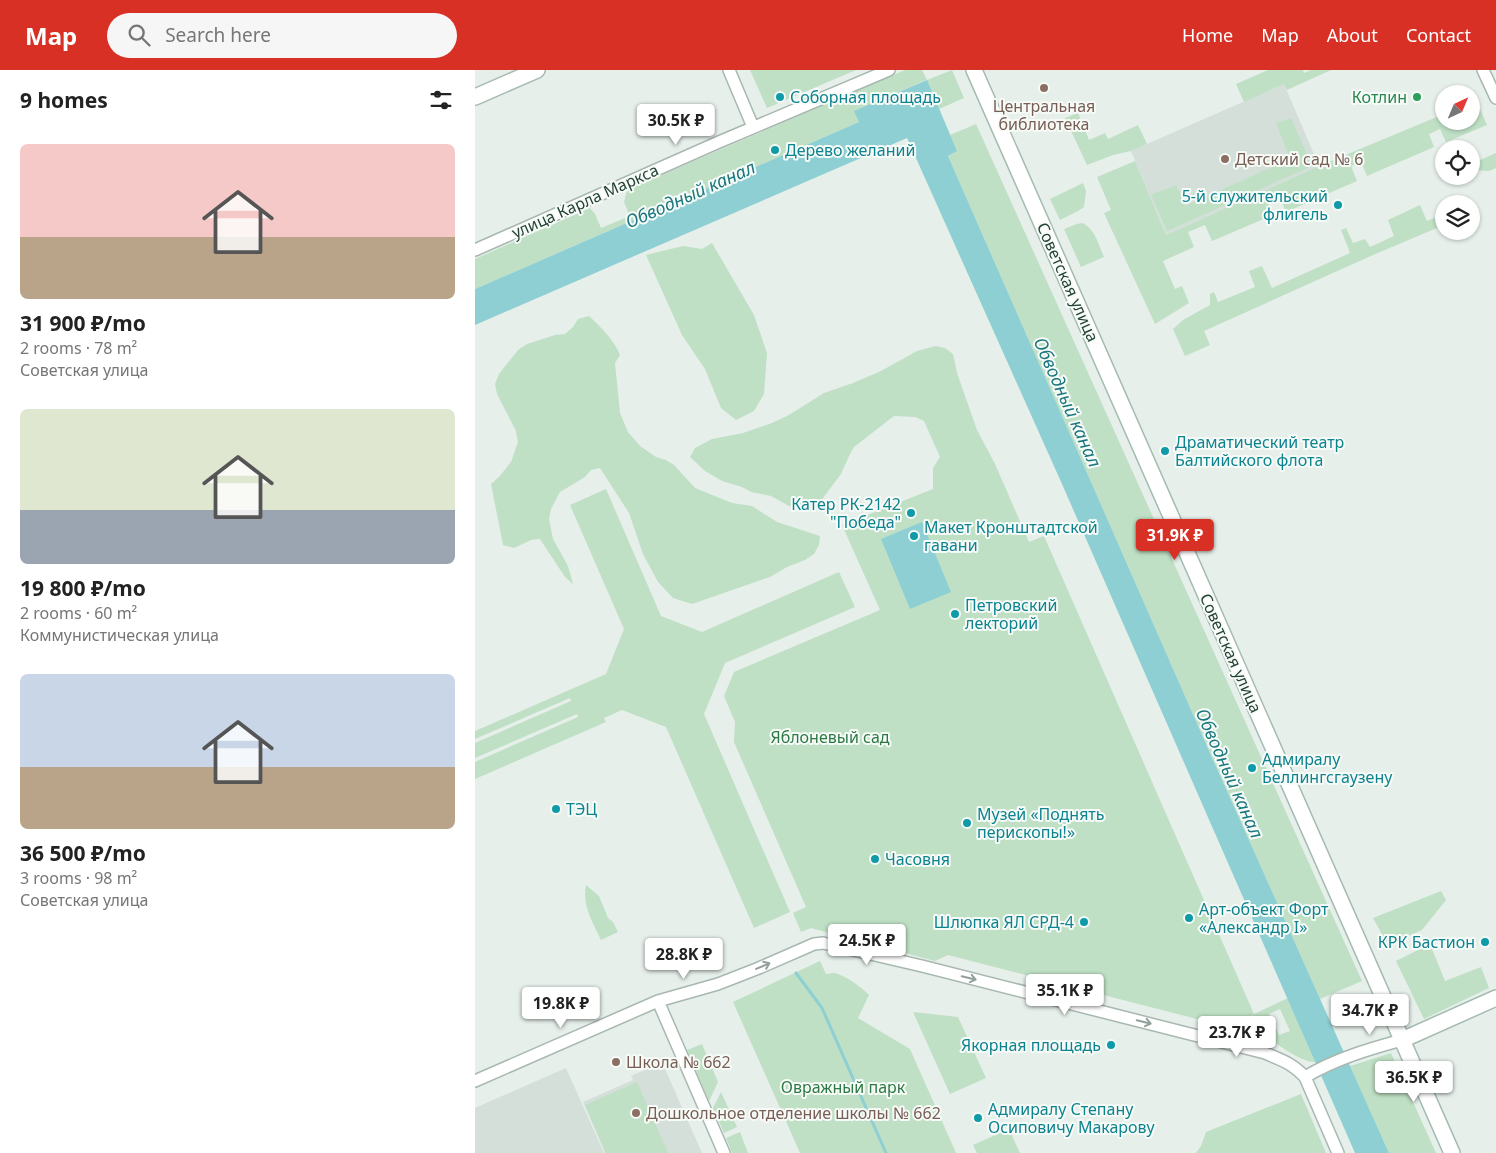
<!DOCTYPE html>
<meta charset="utf-8">
<style>
:root{--surface:#fff;--page:#f6f6f6;--text:#222;--muted:#767676;--accent:#d93025}
body{margin:0;font-family:"Noto Sans",sans-serif;background:var(--page);color:var(--text);height:100vh;display:flex;flex-direction:column;font-size:19px;white-space:nowrap}
*{box-sizing:border-box;margin:0}
p{font-size:16px;color:var(--muted)}
.icon{flex:none;width:28px;height:28px;fill:none;stroke:currentColor;stroke-width:2;stroke-linecap:round;stroke-linejoin:round}
.map{position:relative;flex:1;overflow:hidden}
.sheet{display:flex;flex-direction:column;background:var(--surface);width:475px}
.sheet>*{flex:none}
.needle{width:32px;rotate:44deg}
.fabs{position:absolute;left:960px;top:15px;display:grid;gap:10px}
.fabs a{display:grid;place-items:center;width:45px;height:45px;border-radius:50%;background:var(--surface);box-shadow:0 1px 4px #0004;font-size:25px}
.price{position:absolute;translate:-50% -42px;padding:0 11px;border-radius:5px;background:#fff;color:#222;font-size:16px;line-height:32px;filter:drop-shadow(0 1px 2px #0008)}
.price::after{content:'';position:absolute;left:50%;top:30px;width:15px;height:11px;margin-left:-8px;background:inherit;clip-path:polygon(0 0,100% 0,50% 100%)}
.price.active{background:var(--accent);color:#fff}
ul{padding:0;list-style:none}
li{display:grid;align-content:center;gap:10px;height:265px;padding:0 20px}
li span{display:grid;place-items:center;height:155px;border-radius:8px;color:#555}
li>.icon{margin-inline-start:auto}
span .icon{width:90px;height:90px;fill:#fffc;stroke-width:1}
li b{font-size:21px}
h2{display:flex;justify-content:space-between;align-items:center;height:60px;padding:0 20px;font-size:21px}
header{display:flex;align-items:center;gap:30px;box-sizing:border-box;height:70px;padding:0 25px;background:var(--accent);color:#fff}
header strong{font-size:24px}
nav{display:flex;gap:28px;margin-inline-start:auto;font-size:18px}
.search{width:350px;height:45px;background:var(--page);display:flex;align-items:center;gap:12px;box-sizing:border-box;padding:0 18px;border-radius:28px;color:var(--muted);font-size:19px}
main{display:flex;flex:1;min-height:0}
.map>svg:first-child{display:block}
.built{fill:#d4dfd9}
.green{fill:#bfe0c5;fill-rule:evenodd}
.water{fill:#8ecfd4}
.lines{fill:none;stroke-linecap:round;stroke-linejoin:round}
.stream{stroke:#8ecfd4;stroke-width:3}
.street-casing{stroke:#a8b8b1;stroke-width:14}
.secondary-casing{stroke:#a4bbb1;stroke-width:18}
.street{stroke:#fff;stroke-width:11}
.secondary{stroke:#fff;stroke-width:15}
.oneway{stroke:#92a09b}
.education-dot{fill:#8d6e63;stroke:#f7fbf8;stroke-width:2}
.culture-dot{fill:#0f9aa8;stroke:#f7fbf8;stroke-width:2}
.leisure-dot{fill:#2e9e5b;stroke:#f7fbf8;stroke-width:2}
.labels{text-anchor:middle;dominant-baseline:central;stroke-width:4;stroke-linejoin:round;paint-order:stroke}
.culture-label{font-size:16px;fill:#0d838f;stroke:#f7fbf8;text-anchor:start}
.leisure-label{font-size:16px;fill:#27864d;stroke:#f7fbf8;text-anchor:end}
.education-label{font-size:16px;fill:#785e54;stroke:#f7fbf8;text-anchor:start}
.street-label{font-size:16px;fill:#244237;stroke:#f7fbf8}
.park-label{font-size:16px;fill:#2d7944;stroke:#f7fbf8}
.water-label{font-size:18px;font-style:italic;fill:#1c787f;stroke:#f7fbf8}
</style>
<header>
<strong>Map</strong>
<div class="search"><svg class="icon" aria-label="search" viewBox="0 0 24 24"><circle cx="10" cy="10" r="6"/><path d="M15 15l6 6"/></svg>Search here</div>
<nav><a>Home</a><a>Map</a><a>About</a><a>Contact</a></nav>
</header>
<main>
<section class="sheet">
<h2>9 homes<svg class="icon" aria-label="filters" viewBox="0 0 24 24"><path d="M4 7h16M4 17h16"/><circle cx="9" cy="7" r="2"/><circle cx="15" cy="17" r="2"/></svg></h2>
<ul>
<li><span style="background:linear-gradient(#f6c9c9 60%,#b9a48a 0)"><svg class="icon" aria-label="home" viewBox="0 0 24 24"><path d="M3 11l9-7 9 7M6 9v11h12V9"/></svg></span><div><b>31 900 ₽/mo</b><p>2 rooms · 78 m²</p><p>Советская улица</p></div></li>
<li><span style="background:linear-gradient(#dfe7d0 65%,#9aa5b1 0)"><svg class="icon" aria-label="home" viewBox="0 0 24 24"><path d="M3 11l9-7 9 7M6 9v11h12V9"/></svg></span><div><b>19 800 ₽/mo</b><p>2 rooms · 60 m²</p><p>Коммунистическая улица</p></div></li>
<li><span style="background:linear-gradient(#c9d6e8 60%,#b9a48a 0)"><svg class="icon" aria-label="home" viewBox="0 0 24 24"><path d="M3 11l9-7 9 7M6 9v11h12V9"/></svg></span><div><b>36 500 ₽/mo</b><p>3 rooms · 98 m²</p><p>Советская улица</p></div></li>
</ul>
</section>
<div class="map">
<svg width="1021" height="1083" viewBox="0 0 1021 1083">
<rect width="100%" height="100%" fill="#e6efea"/>
<!-- built -->
<path class="built" d="M809,14L844,96L691,165L656,81Z
M187,992L227,1083H130L108,1032L158,1010L156,1006Z
M91,998L129,1083H0V1038Z"/>
<!-- green -->
<path class="green" d="M275,0H381L292,38Z
M430,0H447L452,10L477,0L489,28L464,39L451,10L380,41L384,52L0,219V189L115,138L120,144L126,158L155,146L149,132L152,120Z
M793,0H828L829,3L836,0H856L812,20L809,14L769,32L761,14Z
M1001,30L1012,55L971,72L965,59L954,64L959,77L892,106L886,92L876,96L882,111L811,142L803,124L791,128L798,145L737,171L730,155L713,162L719,177L688,191L700,219L707,216L714,233L680,254L629,143L636,140L622,107L660,91L691,165L844,96L969,44V51H996V32Z
M603,43L614,70L630,63L633,69L663,55L672,74L656,81L638,85L612,95L590,48Z
M816,48L837,96L692,161L676,125L701,115L710,136L815,89L801,53Z
M501,54L887,911L845,929L735,683L473,86L482,81L475,65Z
M1021,83V98L1014,101L996,100V94Z
M608,113L611,121L609,137L603,141L585,150L575,129Z
M945,135L952,151L969,144V155L898,185L729,261L735,275L710,286L698,259L708,250L735,235V224L739,222L743,232L780,217L774,201L787,196L797,218L875,183L866,160L871,158L878,173L890,169L895,177L919,166L913,150Z
M607,153C620,158 624,176 629,187L606,197L589,159L602,154Z
M237,173L279,245L292,283L289,324L279,341L261,350L246,338L230,299L207,265L171,185L208,176L227,179Z
M114,246C126,257 139,270 145,285L140,293L145,343L153,362L165,376L181,387L191,390L199,395L220,418L257,433L277,436L302,452L345,466L344,475L339,484L330,490L312,497L295,507L217,534L198,528L183,512L168,484L154,443L125,398L116,400L110,407L85,422L76,439L74,449L78,469L93,496L98,514L90,507L65,469L56,470L39,478L28,475L16,414L24,407L36,392L43,372L41,361L22,324L20,314L24,304L43,280L52,274L80,265L90,264L98,257L103,249Z
M461,276L470,278L478,284L482,303L502,360L520,394L554,472L569,466L779,944L813,928L840,992C827,993 797,972 788,962C784,958 781,951 778,945L753,957L473,885L460,891L336,858L326,862L318,843L331,837L259,672L260,652L249,626L259,602L405,540L367,455L458,419V398L465,387L449,351L440,347L419,346L379,377L374,386L366,404L342,436L334,442L314,436L296,426L276,422L267,417L247,411L230,401L215,387L220,378L237,369L268,363L297,353L314,345L349,323L378,313L406,301L442,281ZM805,939L815,961L804,965L794,944Z
M131,419L186,546L227,562L364,502L380,537L250,593L229,644L315,842L279,858L191,657L147,640L129,648L131,652L0,709V692L103,647L102,644L0,688V673L96,631L95,628L0,669V661L131,604L149,559L95,435Z
M111,815L124,826L133,848L138,852L143,862L126,870C117,851 107,835 111,815Z
M966,821L971,830L947,860L913,875L898,848Z
M955,874L970,911L1006,897L1014,918L949,949L921,891Z
M345,891L351,904C354,904 356,903 359,903C368,904 388,918 394,925L383,948L435,979L481,1083H325L258,932Z
M438,942L483,947L511,1008L475,1024Z
M227,974L243,1012L234,1031L212,980Z
M916,983L961,1083H914L875,996Z
M162,1012L193,1083H131L110,1035Z
M246,1022L262,1057L249,1063L238,1038Z
M826,1024L851,1083H721L726,1076L731,1062Z
M534,1059L545,1083H502L498,1075Z
M265,1062L273,1083H257L251,1068Z"/>
<!-- water -->
<path class="water" d="M452,10L482,81L473,86L735,683L914,1083H880L587,414L432,68L0,255V219L384,52L379,41Z
M447,452L476,522L435,539L406,469Z"/>
<g class="lines">
<!-- stream -->
<path class="stream" d="M321,903L347,938L411,1083"/>
<defs>
<path id="street" d="M254,0L278,57
M1008,0L1021,28
M0,180L244,72L414,0
M183,931L249,1083
M830,1007C860,989 894,979 927,970
M0,1011L183,931L243,914L284,898L339,874L348,873L447,896L790,983C806,990 817,993 830,1007L863,1083"/>
<path id="secondary" d="M499,0L977,1083
M0,27L62,0
M927,970L1021,928"/>
</defs>
<!-- street casing -->
<use href="#street" class="street-casing"/>
<!-- secondary casing -->
<use href="#secondary" class="secondary-casing"/>
<!-- street -->
<use href="#street" class="street"/>
<!-- secondary -->
<use href="#secondary" class="secondary"/>
</g>
<!-- one-way arrows -->
<defs><path id="oneway-shaft" d="M-6 0H5M1.5-3L5.5 0L1.5 3" fill="none" stroke-width="1.6" stroke-linecap="round" stroke-linejoin="round" transform="scale(1.25)"/></defs>
<g class="oneway">
<use href="#oneway-shaft" transform="translate(288 896) rotate(-23)"/>
<use href="#oneway-shaft" transform="translate(494 908) rotate(14)"/>
<use href="#oneway-shaft" transform="translate(669 952) rotate(14)"/>
</g>
<!-- markers -->
<g class="education-dot">
<circle cx="569" cy="18" r="5"/>
<circle cx="750" cy="89" r="5"/>
<circle cx="141" cy="992" r="5"/>
<circle cx="161" cy="1043" r="5"/>
</g>
<g class="culture-dot">
<circle cx="305" cy="27" r="5"/>
<circle cx="300" cy="80" r="5"/>
<circle cx="863" cy="135" r="5"/>
<circle cx="690" cy="381" r="5"/>
<circle cx="436" cy="443" r="5"/>
<circle cx="439" cy="466" r="5"/>
<circle cx="480" cy="544" r="5"/>
<circle cx="777" cy="698" r="5"/>
<circle cx="81" cy="739" r="5"/>
<circle cx="492" cy="753" r="5"/>
<circle cx="400" cy="789" r="5"/>
<circle cx="714" cy="848" r="5"/>
<circle cx="609" cy="852" r="5"/>
<circle cx="1010" cy="872" r="5"/>
<circle cx="636" cy="975" r="5"/>
<circle cx="503" cy="1048" r="5"/>
</g>
<circle class="leisure-dot" cx="942" cy="27" r="5"/>
<g class="labels">
<!-- culture labels -->
<g class="culture-label">
<text x="315" y="27">Соборная площадь</text>
<text x="310" y="80">Дерево желаний</text>
<text x="853" y="126" text-anchor="end">5-й служительский<tspan x="853" dy="18">флигель</tspan></text>
<text x="700" y="372">Драматический театр<tspan x="700" dy="18">Балтийского флота</tspan></text>
<text x="426" y="434" text-anchor="end">Катер РК-2142<tspan x="426" dy="18">"Победа"</tspan></text>
<text x="449" y="457">Макет Кронштадтской<tspan x="449" dy="18">гавани</tspan></text>
<text x="490" y="535">Петровский<tspan x="490" dy="18">лекторий</tspan></text>
<text x="787" y="689">Адмиралу<tspan x="787" dy="18">Беллингсгаузену</tspan></text>
<text x="91" y="739">ТЭЦ</text>
<text x="502" y="744">Музей «Поднять<tspan x="502" dy="18">перископы!»</tspan></text>
<text x="410" y="789">Часовня</text>
<text x="724" y="839">Арт-объект Форт<tspan x="724" dy="18">«Александр I»</tspan></text>
<text x="599" y="852" text-anchor="end">Шлюпка ЯЛ СРД-4</text>
<text x="1000" y="872" text-anchor="end">КРК Бастион</text>
<text x="626" y="975" text-anchor="end">Якорная площадь</text>
<text x="513" y="1039">Адмиралу Степану<tspan x="513" dy="18">Осиповичу Макарову</tspan></text>
</g>
<!-- leisure labels -->
<g class="leisure-label">
<text x="932" y="27">Котлин</text>
</g>
<!-- education labels -->
<g class="education-label">
<text x="569" y="36" text-anchor="middle">Центральная<tspan x="569" dy="18">библиотека</tspan></text>
<text x="760" y="89">Детский сад № 6</text>
<text x="151" y="992">Школа № 662</text>
<text x="171" y="1043">Дошкольное отделение школы № 662</text>
</g>
<!-- street labels -->
<g class="street-label">
<text transform="translate(110 131) rotate(-24)">улица Карла Маркса</text>
<text transform="translate(593 212) rotate(66)">Советская улица</text>
<text transform="translate(756 583) rotate(66)">Советская улица</text>
</g>
<!-- park labels -->
<g class="park-label">
<text x="355" y="667">Яблоневый сад</text>
<text x="368" y="1017">Овражный парк</text>
</g>
<!-- water labels -->
<g class="water-label">
<text transform="translate(215 124) rotate(-24)">Обводный канал</text>
<text transform="translate(593 332) rotate(66)">Обводный канал</text>
<text transform="translate(755 703) rotate(66)">Обводный канал</text>
</g>
</g>
</svg>
<div class="fabs">
<a><svg class="needle" viewBox="-14 -14 28 28"><path d="M0-13l5 13h-10z" fill="#e53935"/><path d="M0 13l5-13h-10z" fill="#767676"/></svg></a>
<a><svg class="icon" aria-label="locate" viewBox="0 0 24 24"><circle cx="12" cy="12" r="6"/><path d="M12 2v4M12 18v4M2 12h4M18 12h4"/></svg></a>
<a><svg class="icon" aria-label="layers" viewBox="0 0 24 24"><path d="M12 4l9 5-9 5-9-5zM3 14l9 5 9-5"/></svg></a>
</div>
<b class="price" style="left:201px;top:76px">30.5K ₽</b>
<b class="price active" style="left:700px;top:491px">31.9K ₽</b>
<b class="price" style="left:392px;top:896px">24.5K ₽</b>
<b class="price" style="left:209px;top:910px">28.8K ₽</b>
<b class="price" style="left:590px;top:946px">35.1K ₽</b>
<b class="price" style="left:86px;top:959px">19.8K ₽</b>
<b class="price" style="left:895px;top:966px">34.7K ₽</b>
<b class="price" style="left:762px;top:988px">23.7K ₽</b>
<b class="price" style="left:939px;top:1033px">36.5K ₽</b>
</div>
</main>
